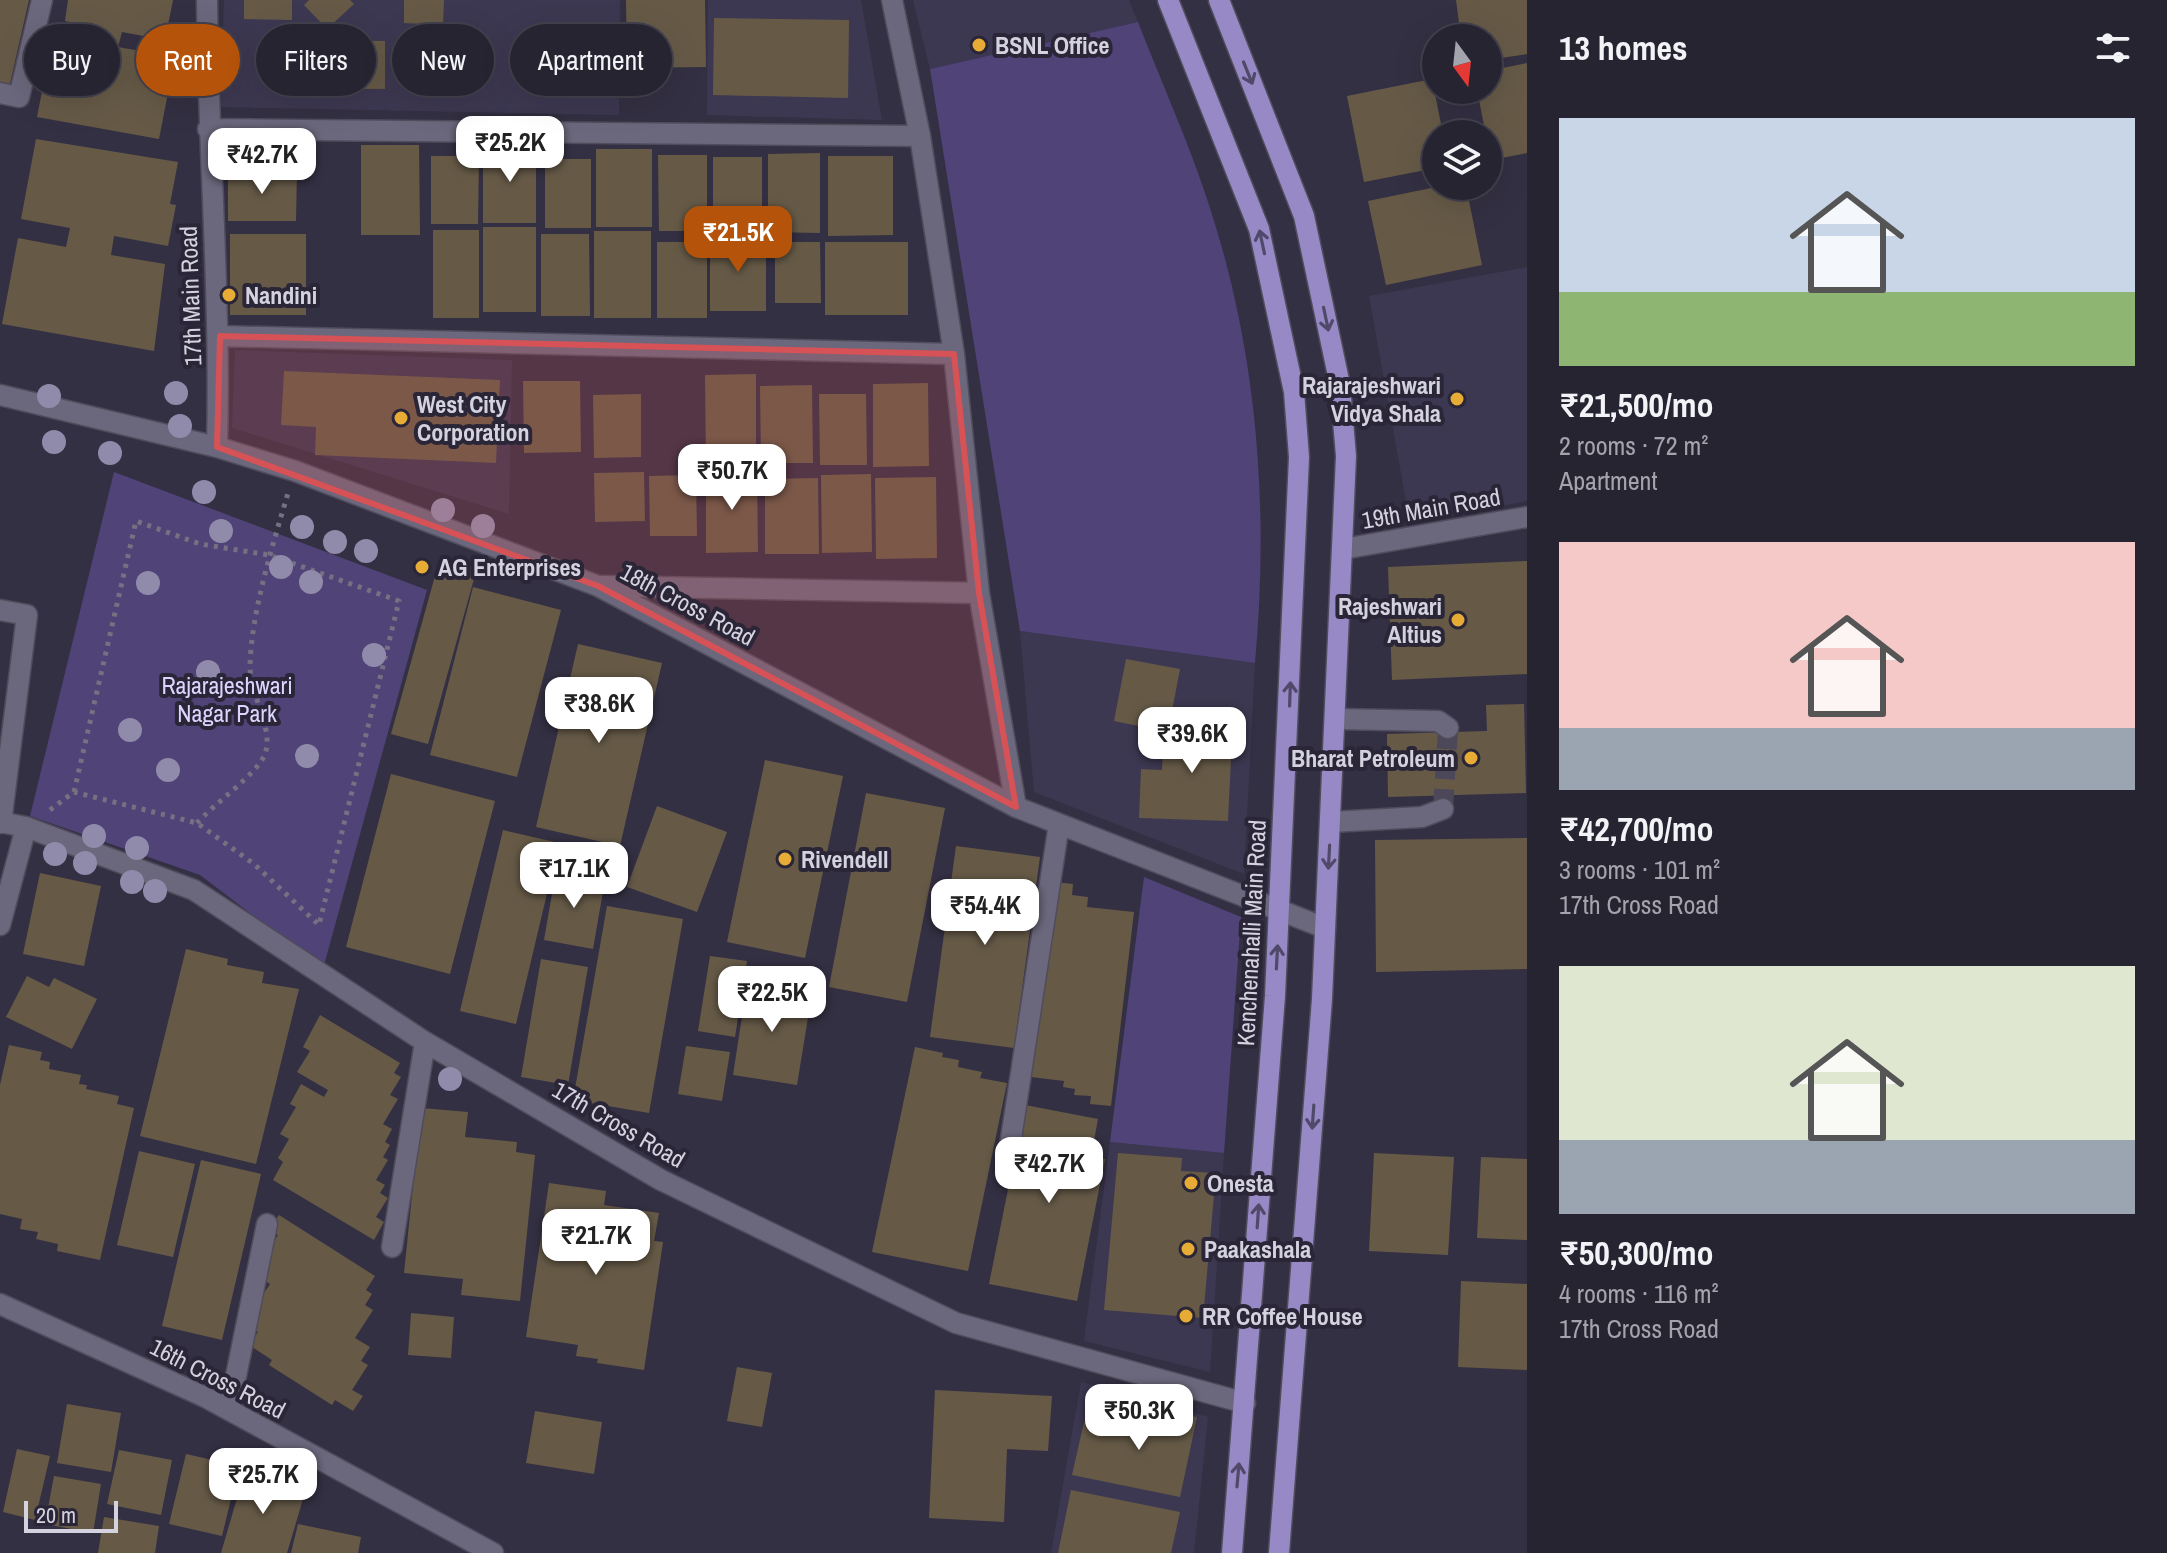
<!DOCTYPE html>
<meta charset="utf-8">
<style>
:root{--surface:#272432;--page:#33303e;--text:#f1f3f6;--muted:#a4a4ac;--line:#43414d;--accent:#b45309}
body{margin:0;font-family:"Archivo Narrow",sans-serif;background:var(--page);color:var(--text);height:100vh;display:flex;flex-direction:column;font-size:30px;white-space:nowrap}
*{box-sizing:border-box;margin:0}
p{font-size:26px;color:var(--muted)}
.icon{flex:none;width:44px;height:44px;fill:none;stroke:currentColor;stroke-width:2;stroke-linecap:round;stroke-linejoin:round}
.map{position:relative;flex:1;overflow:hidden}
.drawer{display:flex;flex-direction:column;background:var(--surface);width:640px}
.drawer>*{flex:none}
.hud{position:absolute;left:24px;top:24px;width:760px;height:72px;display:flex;gap:16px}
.needle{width:52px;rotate:165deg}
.controls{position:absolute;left:1422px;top:24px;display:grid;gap:16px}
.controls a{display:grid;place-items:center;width:80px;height:80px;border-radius:50%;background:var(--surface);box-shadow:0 8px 32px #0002,0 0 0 2px var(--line);font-size:40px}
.scale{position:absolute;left:24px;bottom:20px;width:94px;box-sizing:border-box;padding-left:8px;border:4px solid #d4d2de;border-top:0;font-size:22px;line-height:28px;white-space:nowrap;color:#d4d2de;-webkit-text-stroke:6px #2a2638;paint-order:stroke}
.price{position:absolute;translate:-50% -68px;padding:0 18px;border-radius:16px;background:#fff;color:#222;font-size:26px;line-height:52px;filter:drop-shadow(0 2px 4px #0008)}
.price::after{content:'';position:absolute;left:50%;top:48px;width:24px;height:18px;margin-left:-12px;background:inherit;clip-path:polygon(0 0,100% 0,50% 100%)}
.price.active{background:var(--accent);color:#fff}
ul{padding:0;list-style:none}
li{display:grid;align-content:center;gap:16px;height:424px;padding:0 32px}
li span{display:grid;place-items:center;height:248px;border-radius:0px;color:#555}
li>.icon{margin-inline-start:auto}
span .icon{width:144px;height:144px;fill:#fffc;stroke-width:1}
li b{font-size:34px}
h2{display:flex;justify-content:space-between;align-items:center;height:96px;padding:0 32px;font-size:34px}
.pill{padding:0 28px;border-radius:36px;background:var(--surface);box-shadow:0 8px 32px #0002,0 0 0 2px var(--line);font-size:28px;line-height:72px}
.pill.active{background:var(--accent);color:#fff}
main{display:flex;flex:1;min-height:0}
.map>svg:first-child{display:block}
.built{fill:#3d3851}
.green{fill:#504377}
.building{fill:#665a47}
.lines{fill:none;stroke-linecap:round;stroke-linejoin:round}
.minor-tunnel{stroke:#4c485a;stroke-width:20;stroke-dasharray:20 10;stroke-linecap:butt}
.minor-casing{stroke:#4f4c5c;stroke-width:23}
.major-casing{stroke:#4f4c5c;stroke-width:23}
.path{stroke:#757182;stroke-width:5;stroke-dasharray:4 6;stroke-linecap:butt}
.minor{stroke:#6b677c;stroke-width:20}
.major{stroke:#9689c5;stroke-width:20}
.tree{fill:#908baa}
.oneway{stroke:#504969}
.marked{fill:#d65256;fill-opacity:0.2;stroke:#d65256;stroke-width:6;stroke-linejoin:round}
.poi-dot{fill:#e6ac36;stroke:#2a2638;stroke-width:3}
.labels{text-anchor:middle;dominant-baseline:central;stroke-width:8;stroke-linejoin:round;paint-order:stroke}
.poi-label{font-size:24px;font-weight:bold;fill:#d4d2de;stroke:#2a2638;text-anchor:start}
.street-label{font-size:24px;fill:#d4d2de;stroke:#2a2638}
.park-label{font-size:24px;fill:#dcd5fe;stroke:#2a2638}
</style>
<main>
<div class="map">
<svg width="1527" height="1553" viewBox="0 0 1527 1553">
<rect width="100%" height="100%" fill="#343043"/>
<!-- built -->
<path class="built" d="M224,0H620L619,115L221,107Z
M708,0H861L882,120L707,115Z
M913,0H1129L1138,22L930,69Z
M1527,267V501L1410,523L1369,296Z
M235,350L512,360L509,514L232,428Z
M1020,631L1255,663L1244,874L1034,792Z
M1110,1142L1224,1153L1210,1372L1084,1341Z
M1081,1382L1208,1417L1194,1553H1051Z"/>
<!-- green -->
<path class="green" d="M1138,22C1162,84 1190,145 1210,208C1258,356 1269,509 1255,663L1020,631L930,69Z
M114,472L427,590L323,969L200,875L30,816Z
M1144,877L1241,917L1224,1153L1110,1142Z"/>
<!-- building -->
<path class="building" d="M0,0H29L9,88L0,86Z
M68,0H173L165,40L122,32L118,47L175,57L159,139L37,117L53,35L90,41L92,26L65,21Z
M244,0H292V20L244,19Z
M309,0H350L354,4L327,29L304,5Z
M404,0H444L443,25L404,23Z
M626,0H705L706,67L627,68Z
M1456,0H1527V54L1488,60V38H1461Z
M714,18L849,20L848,98L713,95Z
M292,40L385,41V89L291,88Z
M1527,63V153L1491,160L1477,90H1488V71Z
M1432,79L1443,134H1436V168L1364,182L1347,96Z
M36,139L178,162L170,204L176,205L168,246L114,236L111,255L165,264L154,351L2,324L18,238L66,247L70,228L21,219Z
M483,144H536V223H483Z
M361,145H419L420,235H361Z
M596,149H652V227H596Z
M820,153V233L768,232V154Z
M658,155H707V231H659Z
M431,156H479L478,224H431Z
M828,156H893V235L828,236Z
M713,157H762V232H713Z
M545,159H591V228H545Z
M297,171L296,221H228V172Z
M1441,186H1466L1482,265L1386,285L1368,201Z
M483,227H536V312H483Z
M433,230H479V318H433Z
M594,231H651V318H594Z
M230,234H306V315H230Z
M541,234H589L590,316H541Z
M710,237H766V311H710Z
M657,242H707V318H657Z
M775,242H820L821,303H775Z
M825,242H908V315H825Z
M284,371L500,380L496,463L315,455L316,427L281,425Z
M756,374V464H706L705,375Z
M523,381H580L581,452L524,453Z
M928,383L929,466L873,467V384Z
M812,385L813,463H761L760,386Z
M641,394V457L594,458L593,395Z
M819,394H866L867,465H820Z
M757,471L758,552L706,553V472Z
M644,472L645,521L595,522L594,473Z
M871,474L872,552L822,553L821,475Z
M696,475L697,536H650L649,476Z
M936,477L937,558L876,559L875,478Z
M818,478L819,554H765V479Z
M440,558L477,568L428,744L391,734Z
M1527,561V674L1392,680L1388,567Z
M473,587L561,610L517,777L430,755Z
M578,644L662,663L620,846L536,827Z
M1126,659L1180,669L1168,732L1114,721Z
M1524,704L1526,793L1388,797L1387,734L1487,731L1486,705Z
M1188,716L1233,718L1228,821L1139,818L1141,769L1162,770L1163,743L1187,744Z
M765,760L843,776L805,958L727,942Z
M391,774L495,801L450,974L346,947Z
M866,793L945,808L907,1002L829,987Z
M657,806L727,832L697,912L627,887Z
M503,830L559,843L516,1024L460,1011Z
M1527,838V969L1376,972L1375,840Z
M956,846L1040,857L1014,1048L930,1037Z
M556,871L605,880L593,949L544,940Z
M40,873L101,886L84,966L23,954Z
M1054,882L1073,884L1072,895L1088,897L1087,907L1134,912L1111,1106L1090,1104L1091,1096L1074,1095L1075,1089L1063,1087L1064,1081L1031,1077Z
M607,906L683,919L649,1113L573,1100Z
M186,949L228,959L227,965L264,972L262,983L299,989L256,1164L140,1136Z
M710,956L747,961L735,1037L698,1031Z
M541,959L588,967L568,1085L521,1077Z
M27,976L49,987L54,978L97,999L72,1049L6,1017Z
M747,984L812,993L797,1085L733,1075Z
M320,1015L400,1063L394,1073L401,1077L390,1095L398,1099L383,1124L392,1129L385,1142L390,1145L383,1157L388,1160L376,1180L385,1185L380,1193L388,1198L376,1217L384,1222L374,1240L273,1180L283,1162L278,1158L289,1139L280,1134L296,1107L290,1104L301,1084L324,1097L328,1090L297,1072L310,1051L303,1047Z
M9,1045L42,1052L40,1060L50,1062L49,1069L81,1075L79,1084L87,1085L86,1089L119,1096L117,1104L134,1108L100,1260L57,1251L58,1244L36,1239L38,1232L20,1229L22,1219L0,1214V1085Z
M686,1046L730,1052L722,1101L678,1094Z
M915,1047L943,1053L942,1057L959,1060L958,1067L982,1072L980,1078L1007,1083L968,1271L872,1252Z
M1025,1105L1098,1119L1091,1157L1105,1159L1077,1301L989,1284Z
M421,1108L468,1112L465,1137L517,1142L516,1152L535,1155L520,1301L461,1295L463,1279L404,1273Z
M139,1151L195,1164L173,1257L117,1245Z
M1118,1153L1182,1158L1181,1171L1216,1173L1203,1318L1104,1310Z
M1374,1153L1454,1157L1448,1255L1369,1251Z
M1481,1157L1527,1159V1240L1477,1238Z
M201,1160L261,1174L222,1340L162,1326Z
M549,1183L606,1191L604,1205L659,1213L654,1241L663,1242L644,1370L597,1363L598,1359L576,1356L578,1345L526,1337Z
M279,1215L375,1276L366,1290L372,1294L365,1305L373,1310L355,1338L370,1347L361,1361L368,1365L352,1390L363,1396L353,1411L335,1400L332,1405L269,1365L272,1360L249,1345L258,1332L252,1328L260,1314L253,1310L270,1284L259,1277L262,1260L278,1235L269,1230Z
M1461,1281L1527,1284V1370L1458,1367Z
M411,1313L454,1317L451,1358L408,1355Z
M737,1367L772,1373L762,1427L727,1421Z
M935,1390L1052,1396L1048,1451L1007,1449L1004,1522L929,1518Z
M67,1404L121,1413L111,1472L57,1463Z
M1136,1405L1197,1417L1180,1497L1072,1475L1084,1422L1131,1431Z
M535,1411L602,1422L594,1474L526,1463Z
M17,1449L50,1456L35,1520L3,1512Z
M119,1450L172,1460L161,1515L107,1504Z
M186,1454L239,1466L222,1536L169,1524Z
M245,1471L306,1489L287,1553H221Z
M54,1476L101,1484L93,1533L45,1524Z
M1071,1490L1180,1512L1171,1553H1058Z
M104,1517L159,1526L155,1553H98Z
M298,1524L361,1537L358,1553H291Z"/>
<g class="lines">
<!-- minor-tunnel -->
<path class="minor-tunnel" d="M1443,809L1448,728"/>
<defs>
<path id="minor" d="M207,0C208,149 221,298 217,447
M892,0L920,136L954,354L979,593
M0,93L19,97L42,0
M208,129L920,136
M220,336L954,354
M0,395L217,447L295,471L598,586L1016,807L1325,928
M1343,549L1527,517
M602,586L979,593L1016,807
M0,610L27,615L1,823
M1336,719L1438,721L1448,728
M0,822L26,827L194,890L425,1042L661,1180L956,1323L1245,1403
M1331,822L1422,817L1443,809
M0,925L26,827
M1007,1165L1059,824
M392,1247L425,1042
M0,1304L205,1397L493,1553
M229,1410L267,1224"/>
<path id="major" d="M1168,0L1259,229L1294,392L1299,457L1275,996L1232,1553
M1219,0L1304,216L1340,385L1346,456L1322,999L1279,1553"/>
</defs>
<!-- minor casing -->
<use href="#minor" class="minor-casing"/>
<!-- major casing -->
<use href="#major" class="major-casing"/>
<!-- path -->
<path class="path" d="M50,810L74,792L136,521L200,544L269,555L399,601L319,925L254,864L197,823L74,792
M197,823C214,804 258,773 265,754C274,728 250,696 250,666C251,613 273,544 288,493"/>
<!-- minor -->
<use href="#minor" class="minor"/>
<!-- major -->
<use href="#major" class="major"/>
</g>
<!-- trees -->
<g class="tree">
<circle cx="176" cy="393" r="12"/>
<circle cx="49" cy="396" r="12"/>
<circle cx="180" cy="426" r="12"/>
<circle cx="54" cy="442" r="12"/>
<circle cx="110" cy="453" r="12"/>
<circle cx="204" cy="492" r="12"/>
<circle cx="443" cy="510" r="12"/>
<circle cx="483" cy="526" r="12"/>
<circle cx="302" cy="527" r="12"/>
<circle cx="221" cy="531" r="12"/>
<circle cx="335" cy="542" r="12"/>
<circle cx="366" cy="551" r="12"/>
<circle cx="281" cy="567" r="12"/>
<circle cx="311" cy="582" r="12"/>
<circle cx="148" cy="583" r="12"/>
<circle cx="374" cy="655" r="12"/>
<circle cx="208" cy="672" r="12"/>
<circle cx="130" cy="730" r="12"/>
<circle cx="307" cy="756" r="12"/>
<circle cx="168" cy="770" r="12"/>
<circle cx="94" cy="836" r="12"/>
<circle cx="137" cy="848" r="12"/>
<circle cx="55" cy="854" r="12"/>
<circle cx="85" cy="863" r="12"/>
<circle cx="132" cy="882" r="12"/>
<circle cx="155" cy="891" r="12"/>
<circle cx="450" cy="1079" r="12"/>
</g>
<!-- one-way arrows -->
<defs><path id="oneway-shaft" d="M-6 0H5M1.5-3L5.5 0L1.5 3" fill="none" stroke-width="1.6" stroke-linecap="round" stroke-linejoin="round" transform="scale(2)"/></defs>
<g class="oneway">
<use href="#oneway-shaft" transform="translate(1248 73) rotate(68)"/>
<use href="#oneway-shaft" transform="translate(1262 242) rotate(-102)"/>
<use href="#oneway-shaft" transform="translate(1326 319) rotate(78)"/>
<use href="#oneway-shaft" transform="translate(1290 694) rotate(-88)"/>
<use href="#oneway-shaft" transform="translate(1329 857) rotate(93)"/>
<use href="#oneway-shaft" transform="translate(1277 957) rotate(-87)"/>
<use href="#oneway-shaft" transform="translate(1313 1117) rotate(94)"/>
<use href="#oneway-shaft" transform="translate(1258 1216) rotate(-86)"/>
<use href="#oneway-shaft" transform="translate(1238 1475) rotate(-85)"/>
</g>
<!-- marked area -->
<path class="marked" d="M220,336L954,354L979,593L1016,807L598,586L217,447Z"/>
<!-- markers -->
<g class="poi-dot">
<circle cx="979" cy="45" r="8"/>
<circle cx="229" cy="295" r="8"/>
<circle cx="1457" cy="399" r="8"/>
<circle cx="401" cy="418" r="8"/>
<circle cx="422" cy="567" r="8"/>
<circle cx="1458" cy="620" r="8"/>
<circle cx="1471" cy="758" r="8"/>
<circle cx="785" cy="859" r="8"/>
<circle cx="1191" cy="1183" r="8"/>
<circle cx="1188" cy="1249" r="8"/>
<circle cx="1186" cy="1316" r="8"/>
</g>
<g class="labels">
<!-- poi labels -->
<g class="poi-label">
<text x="995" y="45">BSNL Office</text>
<text x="245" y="295">Nandini</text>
<text x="1441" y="385" text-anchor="end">Rajarajeshwari<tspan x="1441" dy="28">Vidya Shala</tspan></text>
<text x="417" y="404">West City<tspan x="417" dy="28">Corporation</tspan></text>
<text x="438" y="567">AG Enterprises</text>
<text x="1442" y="606" text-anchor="end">Rajeshwari<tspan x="1442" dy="28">Altius</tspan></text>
<text x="1455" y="758" text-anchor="end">Bharat Petroleum</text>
<text x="801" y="859">Rivendell</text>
<text x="1207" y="1183">Onesta</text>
<text x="1204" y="1249">Paakashala</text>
<text x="1202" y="1316">RR Coffee House</text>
</g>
<!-- street labels -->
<g class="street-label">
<text transform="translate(190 296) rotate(-92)">17th Main Road</text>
<text transform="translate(1431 508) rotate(-10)">19th Main Road</text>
<text transform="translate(688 604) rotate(28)">18th Cross Road</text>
<text transform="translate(1251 933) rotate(-87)">Kenchenahalli Main Road</text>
<text transform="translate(619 1124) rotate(30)">17th Cross Road</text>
<text transform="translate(218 1378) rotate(27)">16th Cross Road</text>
</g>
<!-- park labels -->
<g class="park-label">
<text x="227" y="685">Rajarajeshwari<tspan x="227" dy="28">Nagar Park</tspan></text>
</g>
</g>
</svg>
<div class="controls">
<a><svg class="needle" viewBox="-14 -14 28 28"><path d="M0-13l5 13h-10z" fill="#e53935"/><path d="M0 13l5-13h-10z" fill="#a4a4ac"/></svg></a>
<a><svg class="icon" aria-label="layers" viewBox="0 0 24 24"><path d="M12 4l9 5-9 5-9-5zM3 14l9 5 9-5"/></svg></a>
</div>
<div class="scale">20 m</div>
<b class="price" style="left:510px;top:184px">₹25.2K</b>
<b class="price" style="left:262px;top:196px">₹42.7K</b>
<b class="price active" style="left:738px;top:274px">₹21.5K</b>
<b class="price" style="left:732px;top:512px">₹50.7K</b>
<b class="price" style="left:599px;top:745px">₹38.6K</b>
<b class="price" style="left:1192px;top:775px">₹39.6K</b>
<b class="price" style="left:574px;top:910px">₹17.1K</b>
<b class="price" style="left:985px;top:947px">₹54.4K</b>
<b class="price" style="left:772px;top:1034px">₹22.5K</b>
<b class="price" style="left:1049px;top:1205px">₹42.7K</b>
<b class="price" style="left:596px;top:1277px">₹21.7K</b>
<b class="price" style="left:1139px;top:1452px">₹50.3K</b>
<b class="price" style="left:263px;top:1516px">₹25.7K</b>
<div class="hud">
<a class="pill">Buy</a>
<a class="pill active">Rent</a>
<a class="pill">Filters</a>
<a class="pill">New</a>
<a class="pill">Apartment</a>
</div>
</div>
<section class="drawer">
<h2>13 homes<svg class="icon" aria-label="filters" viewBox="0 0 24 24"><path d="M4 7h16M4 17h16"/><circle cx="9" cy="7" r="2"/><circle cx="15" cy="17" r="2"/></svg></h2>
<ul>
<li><span style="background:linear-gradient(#c9d6e8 70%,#8fb573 0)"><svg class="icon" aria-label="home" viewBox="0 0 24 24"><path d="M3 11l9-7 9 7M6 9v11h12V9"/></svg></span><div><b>₹21,500/mo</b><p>2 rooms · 72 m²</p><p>Apartment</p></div></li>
<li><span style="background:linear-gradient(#f6c9c9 75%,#9aa5b1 0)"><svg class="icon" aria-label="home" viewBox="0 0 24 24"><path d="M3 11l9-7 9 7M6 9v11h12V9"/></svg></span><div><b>₹42,700/mo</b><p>3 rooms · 101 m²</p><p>17th Cross Road</p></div></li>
<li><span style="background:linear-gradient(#dfe7d0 70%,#9aa5b1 0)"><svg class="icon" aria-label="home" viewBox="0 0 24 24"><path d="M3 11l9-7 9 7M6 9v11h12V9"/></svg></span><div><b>₹50,300/mo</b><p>4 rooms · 116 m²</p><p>17th Cross Road</p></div></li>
</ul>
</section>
</main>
